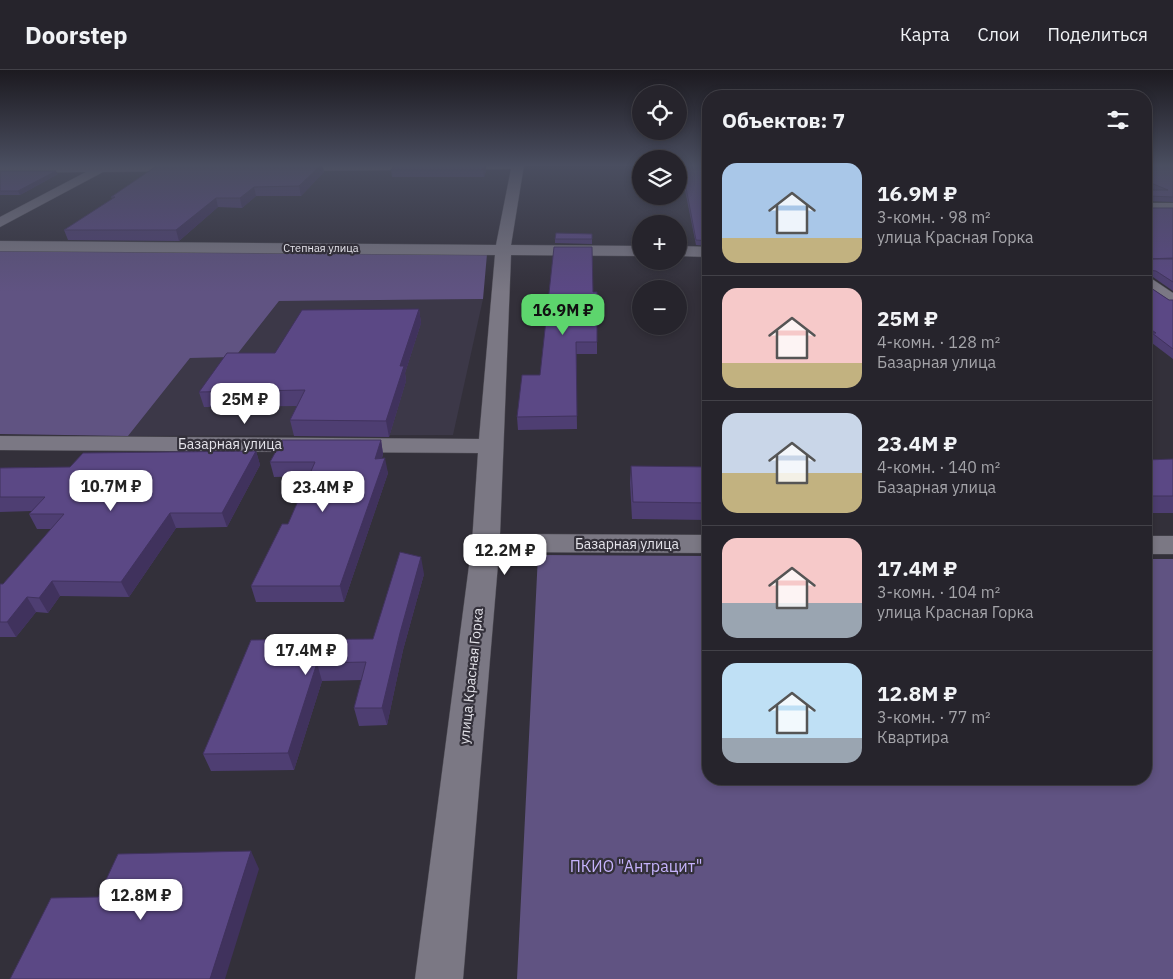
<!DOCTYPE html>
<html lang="ru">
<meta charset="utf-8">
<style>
:root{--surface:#26242c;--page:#323038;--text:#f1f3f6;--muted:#a4a4a9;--line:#424148;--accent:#5dd56d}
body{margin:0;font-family:"IBM Plex Sans",sans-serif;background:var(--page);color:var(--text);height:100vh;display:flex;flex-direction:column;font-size:19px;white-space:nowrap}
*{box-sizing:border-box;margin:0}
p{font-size:16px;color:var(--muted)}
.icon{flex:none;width:28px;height:28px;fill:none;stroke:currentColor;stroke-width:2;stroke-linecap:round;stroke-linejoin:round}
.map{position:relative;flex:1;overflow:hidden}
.sheet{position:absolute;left:702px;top:20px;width:450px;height:695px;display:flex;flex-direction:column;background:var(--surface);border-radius:20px;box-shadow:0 2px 8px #0003,0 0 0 1px var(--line)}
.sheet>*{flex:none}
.controls{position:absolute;left:632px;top:15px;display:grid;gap:10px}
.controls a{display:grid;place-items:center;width:55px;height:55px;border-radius:50%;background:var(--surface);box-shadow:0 2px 8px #0003,0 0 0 1px var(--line);font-size:25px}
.price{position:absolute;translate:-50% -42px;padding:0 11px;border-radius:10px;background:#fff;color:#222;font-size:16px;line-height:32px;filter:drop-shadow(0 1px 2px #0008)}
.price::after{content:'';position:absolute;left:50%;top:30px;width:15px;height:11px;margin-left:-8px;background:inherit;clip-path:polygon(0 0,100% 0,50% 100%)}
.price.active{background:var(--accent);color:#111}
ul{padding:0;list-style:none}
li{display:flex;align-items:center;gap:15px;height:125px;padding:0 20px}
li+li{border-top:1px solid var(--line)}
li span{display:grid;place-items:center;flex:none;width:140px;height:100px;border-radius:15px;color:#555}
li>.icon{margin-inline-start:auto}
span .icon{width:60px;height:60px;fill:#fffc;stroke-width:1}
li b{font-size:21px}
h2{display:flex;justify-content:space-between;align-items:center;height:60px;padding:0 20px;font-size:21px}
header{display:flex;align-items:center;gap:30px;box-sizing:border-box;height:70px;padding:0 25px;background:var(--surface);border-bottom:1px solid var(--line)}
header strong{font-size:24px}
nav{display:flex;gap:28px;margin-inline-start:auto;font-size:18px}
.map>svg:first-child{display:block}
.built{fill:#3c3848}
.green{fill:#605382}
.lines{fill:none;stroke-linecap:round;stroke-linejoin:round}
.minor-casing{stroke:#4f4d55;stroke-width:1}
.minor{fill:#7b7884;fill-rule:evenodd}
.wall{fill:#4e3e72}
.shaded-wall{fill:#40325d}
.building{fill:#5b4885;stroke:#40325d}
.labels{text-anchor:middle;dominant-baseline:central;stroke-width:4.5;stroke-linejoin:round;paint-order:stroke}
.far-street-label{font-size:11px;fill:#e4e3ea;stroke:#33303a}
.street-label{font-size:14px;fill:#e4e3ea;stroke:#33303a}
.near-park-label{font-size:16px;fill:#c6b3fc;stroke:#33303a}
</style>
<header>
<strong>Doorstep</strong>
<nav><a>Карта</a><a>Слои</a><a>Поделиться</a></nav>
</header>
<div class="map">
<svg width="1173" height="909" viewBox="0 0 1173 909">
<rect width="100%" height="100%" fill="#33303a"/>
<!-- built -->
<path class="built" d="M483,229L453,365L128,366L190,288L235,287L279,231Z"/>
<!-- green -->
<path class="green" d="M0,180L487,184L483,229L279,231L235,287L190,288L128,366L0,364Z
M538,485L709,486V709H1146V489H1173V909H517Z"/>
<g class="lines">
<defs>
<path id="minor" d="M0,95H195L197,97L191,101L103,102L0,157V147L86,102L0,103Z
M282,95H524L511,175L641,176V186L511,185L500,464L709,465V483L499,482L463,909H415L472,473L478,383L0,380V366L479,369L495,185L0,181V171L496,175L511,99L286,101L282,100L280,97Z
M1146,133H1173V141H1146Z
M679,176L709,177V187L679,186Z
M1146,208L1152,209L1173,223V236L1167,235L1146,221Z
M1146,466H1173V484H1146Z"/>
</defs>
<!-- minor casing -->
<use href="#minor" class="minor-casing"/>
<!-- minor -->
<use href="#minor" class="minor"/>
</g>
<!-- wall -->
<path class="wall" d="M158,95H322L324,102L301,126H256L242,138L218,137L179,171L68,170L64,160L112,129L111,127Z
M486,95V101L484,107H392L391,100Z
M679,95H709V176L696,175L683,110H679Z
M1146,95H1173V132L1147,131L1146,136L1148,138H1173V221L1153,207H1148V216L1169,230H1173V289L1148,270L1149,268L1146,266V120H1154L1146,117Z
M0,101L58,104L20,125H0Z
M592,164V174L555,173V169Z
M593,222H597V284H576L577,359L518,360L517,347L540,305Z
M419,239L421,253L405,303L406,311L389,367L294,366L290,350L297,336L204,337L199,322L275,283Z
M381,370L383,384L382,388L388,403L344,532H256L251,516L288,454L309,406L274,407L270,392Z
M256,381L260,395L227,457L176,458L129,527L60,526L48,543L36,542L16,567H0V514H3L51,459H37L29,444L32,441L0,442V398L70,397Z
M1173,389V443H1146V390Z
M631,396L709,397V450L632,449L630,413Z
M424,504L403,580L387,655L359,656L354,638L362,610L322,611L294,700L211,701L203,684L251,570L373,569Z"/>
<!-- shaded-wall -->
<path class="shaded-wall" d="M321,95H322L324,102L301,126L299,116Z
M486,95V101L484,107L483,100Z
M56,101L58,104L20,125L18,121Z
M254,117L256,126L242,138L240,128Z
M216,128L218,137L179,171L176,160Z
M419,239L421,253L405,303L406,311L389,367L386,351L400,296Z
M381,370L383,384L377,403L375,389Z
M256,381L260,395L227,457L222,443Z
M385,388L388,403L344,532L340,516Z
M170,443L176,458L129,527L121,512Z
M421,487L424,504L403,580L387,655L382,638L400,563Z
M52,511L60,526L48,543L39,528Z
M27,527L36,542L16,567L7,552Z
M317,593L322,611L294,700L288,683Z
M251,781L259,799L225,909H210Z"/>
<!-- building -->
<path class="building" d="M158,95H321L299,116L254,117L240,128H216L176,160H64L115,127H111Z
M395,95H485L483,100H391Z
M679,95H709V171L696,170L684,107L679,106Z
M1146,95H1173V127L1148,126L1146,136L1148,138H1173V188L1146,189V120H1168L1146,111Z
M0,101H56L18,121H0Z
M556,163L592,164V169H555Z
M554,177H592L593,222H597V272H576L577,346L517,347L522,305H540Z
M1146,189H1173V212L1156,201L1148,200V216L1169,230H1173V279L1152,263H1156L1146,256Z
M419,239L400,296H404L386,351L290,350L305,320L199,322L227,283H275L302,240Z
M282,370H381L375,389L385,388L340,516H251L282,454H288L315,392H270Z
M256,381L222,443H170L121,512L52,511L39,528L27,527L7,552H0V514H3L64,444H29L45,427H0V398L70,397L83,383Z
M1173,389V426H1146V390Z
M631,396L709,397V433L633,432Z
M400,482L421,487L400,563L382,638H354L366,592L317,593L288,683L203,684L251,570L373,569Z
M251,781L210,909H10L51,828L98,827L118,784Z"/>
<!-- sky -->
<linearGradient id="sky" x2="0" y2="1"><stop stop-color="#1c1a20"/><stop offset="0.43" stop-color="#4a4e60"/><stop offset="1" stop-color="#4a4e60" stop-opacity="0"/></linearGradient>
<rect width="1173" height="222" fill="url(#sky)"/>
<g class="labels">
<!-- far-street labels -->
<g class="far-street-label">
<text x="321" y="178">Степная улица</text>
</g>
<!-- street labels -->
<g class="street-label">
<text x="230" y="374">Базарная улица</text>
<text x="627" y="474">Базарная улица</text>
<text transform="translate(471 606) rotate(-84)">улица Красная Горка</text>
</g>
<!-- near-park labels -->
<g class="near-park-label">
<text x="636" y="796">ПКИО "Антрацит"</text>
</g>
</g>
</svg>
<div class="controls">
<a><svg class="icon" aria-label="locate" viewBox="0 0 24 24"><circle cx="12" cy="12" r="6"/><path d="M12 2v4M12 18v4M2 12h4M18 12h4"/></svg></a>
<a><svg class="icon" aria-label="layers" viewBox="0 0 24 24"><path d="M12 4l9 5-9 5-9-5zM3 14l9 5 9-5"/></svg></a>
<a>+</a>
<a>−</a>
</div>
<b class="price active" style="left:563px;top:266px">16.9M ₽</b>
<b class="price" style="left:245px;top:355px">25M ₽</b>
<b class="price" style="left:111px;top:442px">10.7M ₽</b>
<b class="price" style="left:323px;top:443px">23.4M ₽</b>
<b class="price" style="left:505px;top:506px">12.2M ₽</b>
<b class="price" style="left:306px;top:606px">17.4M ₽</b>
<b class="price" style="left:141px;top:851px">12.8M ₽</b>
<section class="sheet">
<h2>Объектов: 7<svg class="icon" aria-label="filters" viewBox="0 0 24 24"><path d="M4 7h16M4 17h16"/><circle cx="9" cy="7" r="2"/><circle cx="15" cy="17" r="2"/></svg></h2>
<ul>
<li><span style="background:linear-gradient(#a9c7e8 75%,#c2b280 0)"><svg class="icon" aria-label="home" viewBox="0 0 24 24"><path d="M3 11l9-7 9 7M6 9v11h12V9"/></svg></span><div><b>16.9M ₽</b><p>3-комн. · 98 m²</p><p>улица Красная Горка</p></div></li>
<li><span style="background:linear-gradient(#f6c9c9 75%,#c2b280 0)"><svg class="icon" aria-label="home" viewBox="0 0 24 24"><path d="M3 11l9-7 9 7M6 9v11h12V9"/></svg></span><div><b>25M ₽</b><p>4-комн. · 128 m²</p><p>Базарная улица</p></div></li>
<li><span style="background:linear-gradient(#c9d6e8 60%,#c2b280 0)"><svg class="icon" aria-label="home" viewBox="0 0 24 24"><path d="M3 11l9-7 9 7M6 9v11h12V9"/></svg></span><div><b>23.4M ₽</b><p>4-комн. · 140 m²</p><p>Базарная улица</p></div></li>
<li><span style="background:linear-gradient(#f6c9c9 65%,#9aa5b1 0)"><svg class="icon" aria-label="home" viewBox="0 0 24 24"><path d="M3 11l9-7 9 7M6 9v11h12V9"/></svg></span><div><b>17.4M ₽</b><p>3-комн. · 104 m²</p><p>улица Красная Горка</p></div></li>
<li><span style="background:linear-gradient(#bfe0f5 75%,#9aa5b1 0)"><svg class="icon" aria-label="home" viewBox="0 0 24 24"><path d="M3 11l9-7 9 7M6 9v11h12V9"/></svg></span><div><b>12.8M ₽</b><p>3-комн. · 77 m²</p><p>Квартира</p></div></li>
</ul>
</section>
</div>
